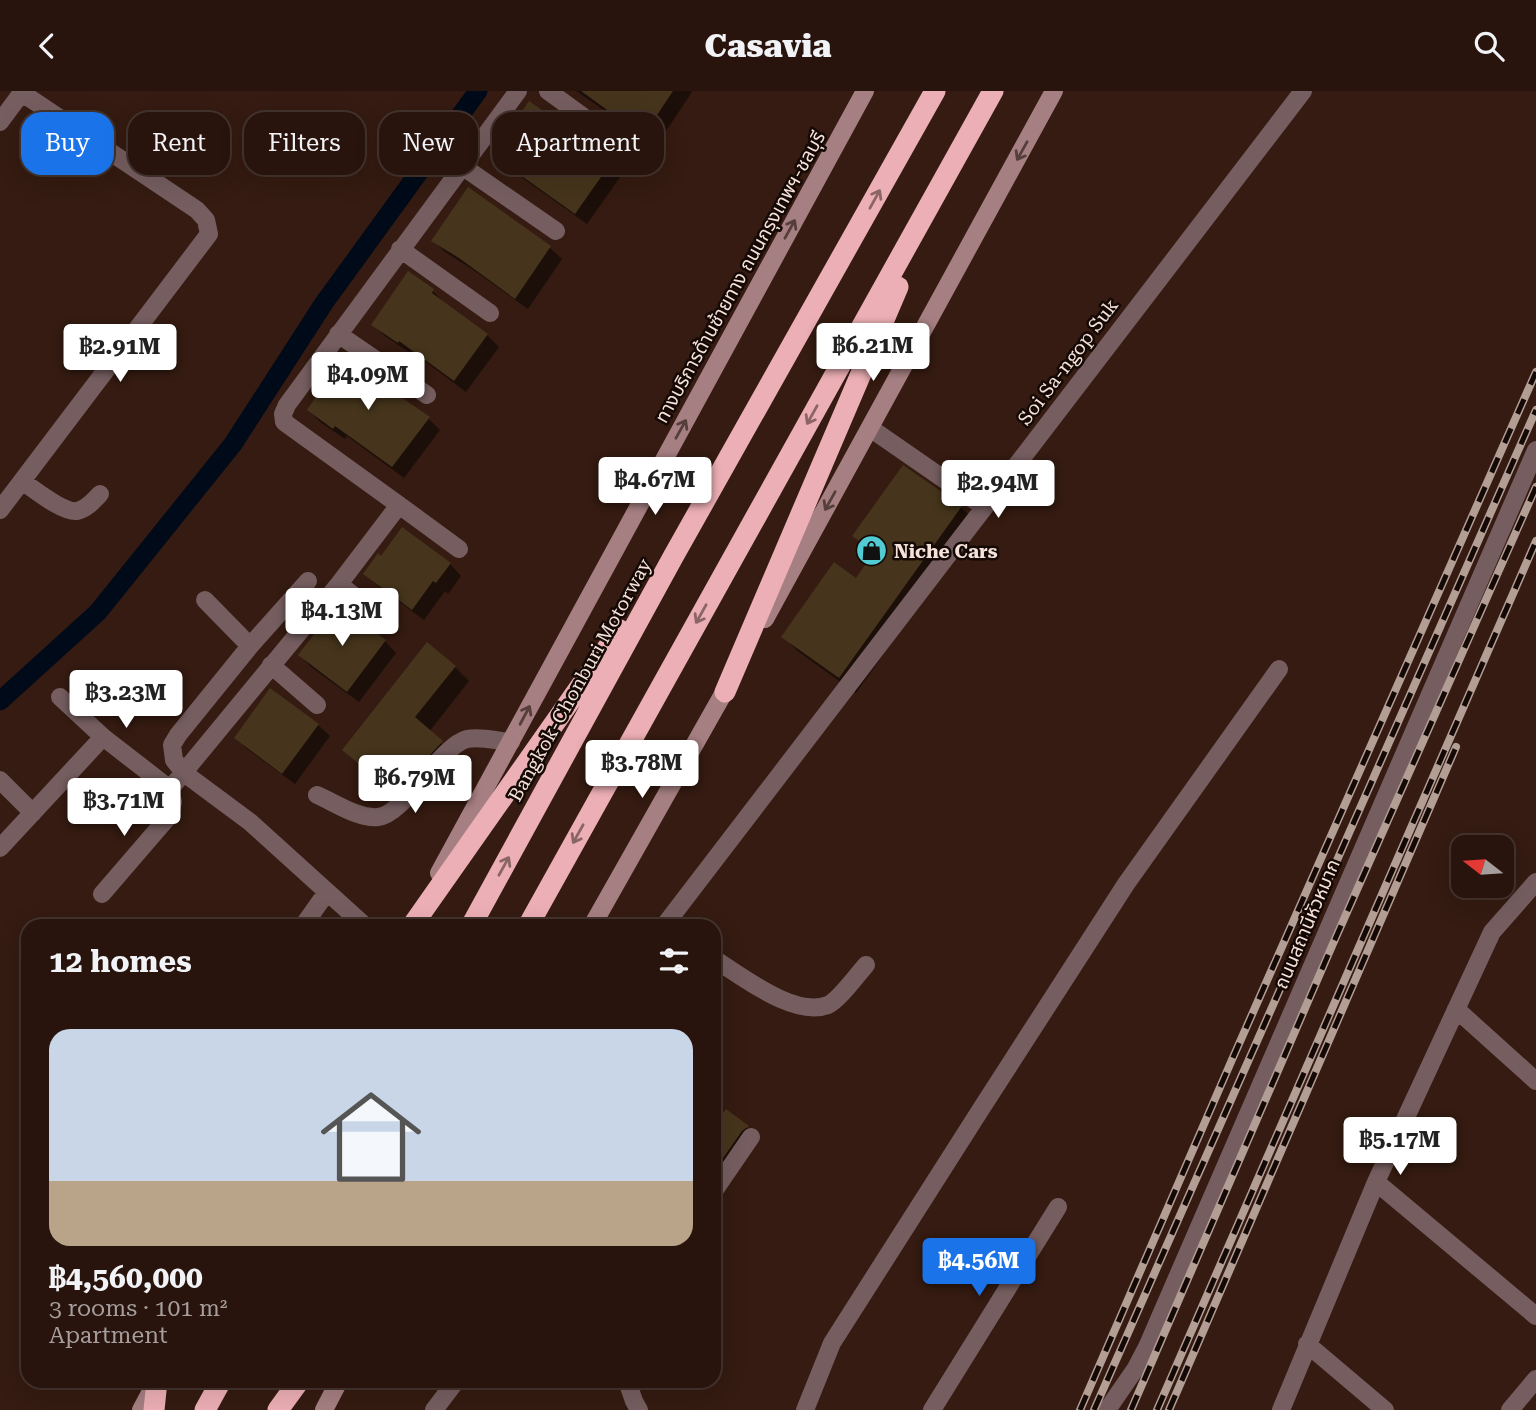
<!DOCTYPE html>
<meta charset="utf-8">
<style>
:root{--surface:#28140d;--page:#301d16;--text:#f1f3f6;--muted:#a59e9d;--line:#44332e;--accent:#1a73e8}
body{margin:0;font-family:"Roboto Serif","Noto Sans Thai",serif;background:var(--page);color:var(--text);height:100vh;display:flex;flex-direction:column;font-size:26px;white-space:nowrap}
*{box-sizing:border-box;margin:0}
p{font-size:23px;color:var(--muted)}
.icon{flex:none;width:38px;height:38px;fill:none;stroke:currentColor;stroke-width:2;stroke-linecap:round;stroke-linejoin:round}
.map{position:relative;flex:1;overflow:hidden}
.drawer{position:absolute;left:21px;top:828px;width:700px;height:469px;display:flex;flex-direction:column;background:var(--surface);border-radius:21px;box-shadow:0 7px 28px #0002,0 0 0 2px var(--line)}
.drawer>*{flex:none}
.top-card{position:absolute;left:21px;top:21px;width:700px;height:63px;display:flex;gap:14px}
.needle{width:46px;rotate:287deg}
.fabs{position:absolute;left:1451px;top:744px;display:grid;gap:14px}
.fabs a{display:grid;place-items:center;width:63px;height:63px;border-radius:14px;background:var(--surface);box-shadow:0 7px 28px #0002,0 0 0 2px var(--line);font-size:35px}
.price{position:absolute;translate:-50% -60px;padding:0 16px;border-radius:7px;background:#fff;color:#222;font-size:23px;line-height:46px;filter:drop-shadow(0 2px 4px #0008)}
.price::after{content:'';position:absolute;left:50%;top:42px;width:21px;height:16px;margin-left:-10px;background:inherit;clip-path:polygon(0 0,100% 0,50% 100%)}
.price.active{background:var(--accent);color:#fff}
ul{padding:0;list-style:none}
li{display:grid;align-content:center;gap:14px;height:371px;padding:0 28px}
li span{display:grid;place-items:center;height:217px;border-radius:21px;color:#555}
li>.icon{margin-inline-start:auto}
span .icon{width:126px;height:126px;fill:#fffc;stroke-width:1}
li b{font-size:30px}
h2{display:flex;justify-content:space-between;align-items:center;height:84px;padding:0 28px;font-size:30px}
.pill{padding:0 24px;border-radius:21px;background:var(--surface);box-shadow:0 7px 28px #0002,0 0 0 2px var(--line);font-size:24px;line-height:63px}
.pill.active{background:var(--accent);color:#fff}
header{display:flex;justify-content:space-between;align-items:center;height:91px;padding:0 28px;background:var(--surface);font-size:32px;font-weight:800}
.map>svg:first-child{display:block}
.shadow{fill:#0007}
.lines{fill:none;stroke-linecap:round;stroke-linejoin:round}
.canal{stroke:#000a18;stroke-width:19}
.building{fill:#46351c}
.minor{stroke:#765e60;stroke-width:18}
.secondary{stroke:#a67f82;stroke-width:18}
.motorway{stroke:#ecafb5;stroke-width:21}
.rail-casing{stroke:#b39e96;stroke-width:8}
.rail{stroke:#150905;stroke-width:5;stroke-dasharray:16;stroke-linecap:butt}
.oneway{stroke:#563e3d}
.oneway2{stroke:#8b6466}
.labels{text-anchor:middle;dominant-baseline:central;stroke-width:5;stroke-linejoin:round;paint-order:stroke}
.street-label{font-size:19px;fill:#f5e2db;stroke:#150905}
.poi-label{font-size:19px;font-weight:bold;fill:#f5e2db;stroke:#150905;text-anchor:start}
</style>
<header><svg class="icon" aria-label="back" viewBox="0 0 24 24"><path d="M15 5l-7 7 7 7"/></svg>Casavia<svg class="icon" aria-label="search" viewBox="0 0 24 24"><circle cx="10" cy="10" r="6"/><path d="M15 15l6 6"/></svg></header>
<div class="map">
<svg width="1536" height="1319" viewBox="0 0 1536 1319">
<rect width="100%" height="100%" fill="#351b11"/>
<!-- shadow -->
<path class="shadow" d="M576,0H691L692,1L656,55Z
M495,64L612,70L623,82L587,133L506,75Z
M468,99L550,157L562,168L528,218L472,178L445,161L433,149Z
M433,200L444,212L487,244L499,256L466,301L411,260L410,262L385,245L373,234Z
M344,268L429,328L440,339L404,387L347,345L345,348L320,331L309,319Z
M961,416L977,432L856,602L799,561L783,546L856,489L875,464L854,444Z
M450,473L461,485L448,503L445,500L424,529L377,494L365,483Z
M385,550L396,562L359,611L311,576L300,564Z
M455,576L469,590L429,641L456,666L410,715L344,659Z
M318,634L330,645L295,693L247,658L236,647Z
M726,1020L759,1047L714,1105V1036Z"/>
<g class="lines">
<!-- canal -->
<path class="canal" d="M0,610L98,521L233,353L324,212L478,0"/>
</g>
<!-- building -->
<path class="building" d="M581,0H673L643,45Z
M529,10L613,69L575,123L492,64Z
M468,96L551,155L515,208L459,167L431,150Z
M408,180L434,198L432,202L488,243L454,290L399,250L398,252L371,234Z
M343,266L430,326L392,376L335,335L333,338L307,319Z
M903,374L962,415L839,587L781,546L834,471L856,487L874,461L852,445Z
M402,436L451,472L436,492L433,490L412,519L363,483L378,462L381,465Z
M337,513L386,549L347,601L298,564Z
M427,551L456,575L415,626L443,650L395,702L342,659Z
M270,597L319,633L282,683L234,647Z
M726,1018L749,1035L742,1040L714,1080V1034Z"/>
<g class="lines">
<!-- minor -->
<path class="minor" d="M548,0L618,51
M0,31L23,0
M462,75L556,140
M400,158L490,222
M338,243L427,304
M870,337L984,416
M22,390C34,398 63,422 77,420C87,418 94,409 100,403
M399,414L459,458
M0,419L209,143L206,129L197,119L22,2
M308,490L250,555L178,644L172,654L174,669L184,682L250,731L365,835
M339,493L387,531
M205,509L250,555
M271,574L317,614
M60,606L103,646L170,698L173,711L170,724L102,803
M0,689L33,722
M170,698L339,493L399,414L284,331L283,323L287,314L518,0
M317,704C334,711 358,728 378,726C404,724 440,655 467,648C480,645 498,650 511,651
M0,757L103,646
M303,835L327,801
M664,835L1303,0
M714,868C742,885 794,927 828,914C839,909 857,884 866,874
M1456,918L1536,990
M1376,1091L1536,1225
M714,1100L751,1046
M1307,1253L1385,1319
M627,1290L634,1310L639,1319
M434,1319L456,1290
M805,1319L832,1252L981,1018L1126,793L1279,578
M932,1319L1058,1116
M1107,1319L1136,1277L1147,1256L1536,359
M1281,1319L1376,1091L1492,841L1536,791
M1510,1319L1536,1288"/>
<!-- secondary -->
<path class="secondary" d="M765,528L1054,0
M439,782L865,0
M592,835L731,589
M141,1319L156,1291
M324,1319L339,1290"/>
<!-- motorway -->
<path class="motorway" d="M725,601L898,196
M412,835L620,539
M471,835L673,466L935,0
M528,835L993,0
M154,1319L157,1290
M205,1319L221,1290
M278,1319L299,1290"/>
<defs>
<path id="rail" d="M1080,1319L1231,971L1536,281
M1094,1319L1536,319
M1131,1319L1332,855L1536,396
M1157,1319L1536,450
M1169,1319L1456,656"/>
</defs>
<!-- rail casing -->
<use href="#rail" class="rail-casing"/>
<!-- rail -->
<use href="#rail" class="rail"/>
</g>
<!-- one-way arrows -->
<defs><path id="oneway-shaft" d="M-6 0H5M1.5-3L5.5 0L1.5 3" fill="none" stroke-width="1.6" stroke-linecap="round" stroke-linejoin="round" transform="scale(1.75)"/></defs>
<g class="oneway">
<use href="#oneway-shaft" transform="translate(1022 60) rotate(119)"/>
<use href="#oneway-shaft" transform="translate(790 138) rotate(-61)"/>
<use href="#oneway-shaft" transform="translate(681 338) rotate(-61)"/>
<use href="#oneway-shaft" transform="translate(830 410) rotate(119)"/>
<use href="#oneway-shaft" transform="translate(525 624) rotate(-62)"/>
</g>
<g class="oneway2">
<use href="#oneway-shaft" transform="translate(875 108) rotate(-61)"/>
<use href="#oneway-shaft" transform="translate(812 324) rotate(119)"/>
<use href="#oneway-shaft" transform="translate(701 523) rotate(119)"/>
<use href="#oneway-shaft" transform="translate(578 743) rotate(119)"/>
<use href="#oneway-shaft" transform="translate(504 775) rotate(-61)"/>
</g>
<!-- icons -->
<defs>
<symbol id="shop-disc" viewBox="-11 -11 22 22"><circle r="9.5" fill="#51ccd2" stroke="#150905"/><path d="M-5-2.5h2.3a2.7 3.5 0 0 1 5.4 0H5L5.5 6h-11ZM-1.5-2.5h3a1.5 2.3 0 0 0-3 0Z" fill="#111"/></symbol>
</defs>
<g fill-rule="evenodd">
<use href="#shop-disc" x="854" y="442" width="35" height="35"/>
</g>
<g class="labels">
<!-- street labels -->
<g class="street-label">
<text transform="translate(740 186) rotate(-61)">ทางบริการด้านซ้ายทาง ถนนกรุงเทพฯ-ชลบุรี</text>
<text transform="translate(1068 271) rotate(-53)">Soi Sa-ngop Suk</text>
<text transform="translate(580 589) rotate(-61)">Bangkok-Chonburi Motorway</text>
<text transform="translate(1307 833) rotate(-67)">ถนนสถานีหัวหมาก</text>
</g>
<!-- poi labels -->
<g class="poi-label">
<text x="894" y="460">Niche Cars</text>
</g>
</g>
</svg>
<div class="fabs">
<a><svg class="needle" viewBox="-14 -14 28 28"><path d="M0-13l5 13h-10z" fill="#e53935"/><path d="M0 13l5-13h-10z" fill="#a59e9d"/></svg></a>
</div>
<b class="price" style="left:873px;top:292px">฿6.21M</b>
<b class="price" style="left:120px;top:293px">฿2.91M</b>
<b class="price" style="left:368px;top:321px">฿4.09M</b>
<b class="price" style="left:655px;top:426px">฿4.67M</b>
<b class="price" style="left:998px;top:429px">฿2.94M</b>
<b class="price" style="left:342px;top:557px">฿4.13M</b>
<b class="price" style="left:126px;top:639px">฿3.23M</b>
<b class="price" style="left:642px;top:709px">฿3.78M</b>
<b class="price" style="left:415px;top:724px">฿6.79M</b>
<b class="price" style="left:124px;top:747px">฿3.71M</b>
<b class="price" style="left:1400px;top:1086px">฿5.17M</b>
<b class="price active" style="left:979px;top:1207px">฿4.56M</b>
<div class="top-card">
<a class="pill active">Buy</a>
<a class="pill">Rent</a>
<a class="pill">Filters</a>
<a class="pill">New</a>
<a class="pill">Apartment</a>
</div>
<section class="drawer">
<h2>12 homes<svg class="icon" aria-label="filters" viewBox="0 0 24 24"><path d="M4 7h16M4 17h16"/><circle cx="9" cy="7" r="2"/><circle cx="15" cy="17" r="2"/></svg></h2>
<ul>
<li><span style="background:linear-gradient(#c9d6e8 70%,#b9a48a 0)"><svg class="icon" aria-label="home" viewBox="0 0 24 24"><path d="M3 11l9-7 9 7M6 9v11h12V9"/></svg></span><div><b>฿4,560,000</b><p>3 rooms · 101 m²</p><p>Apartment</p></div></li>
</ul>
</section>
</div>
